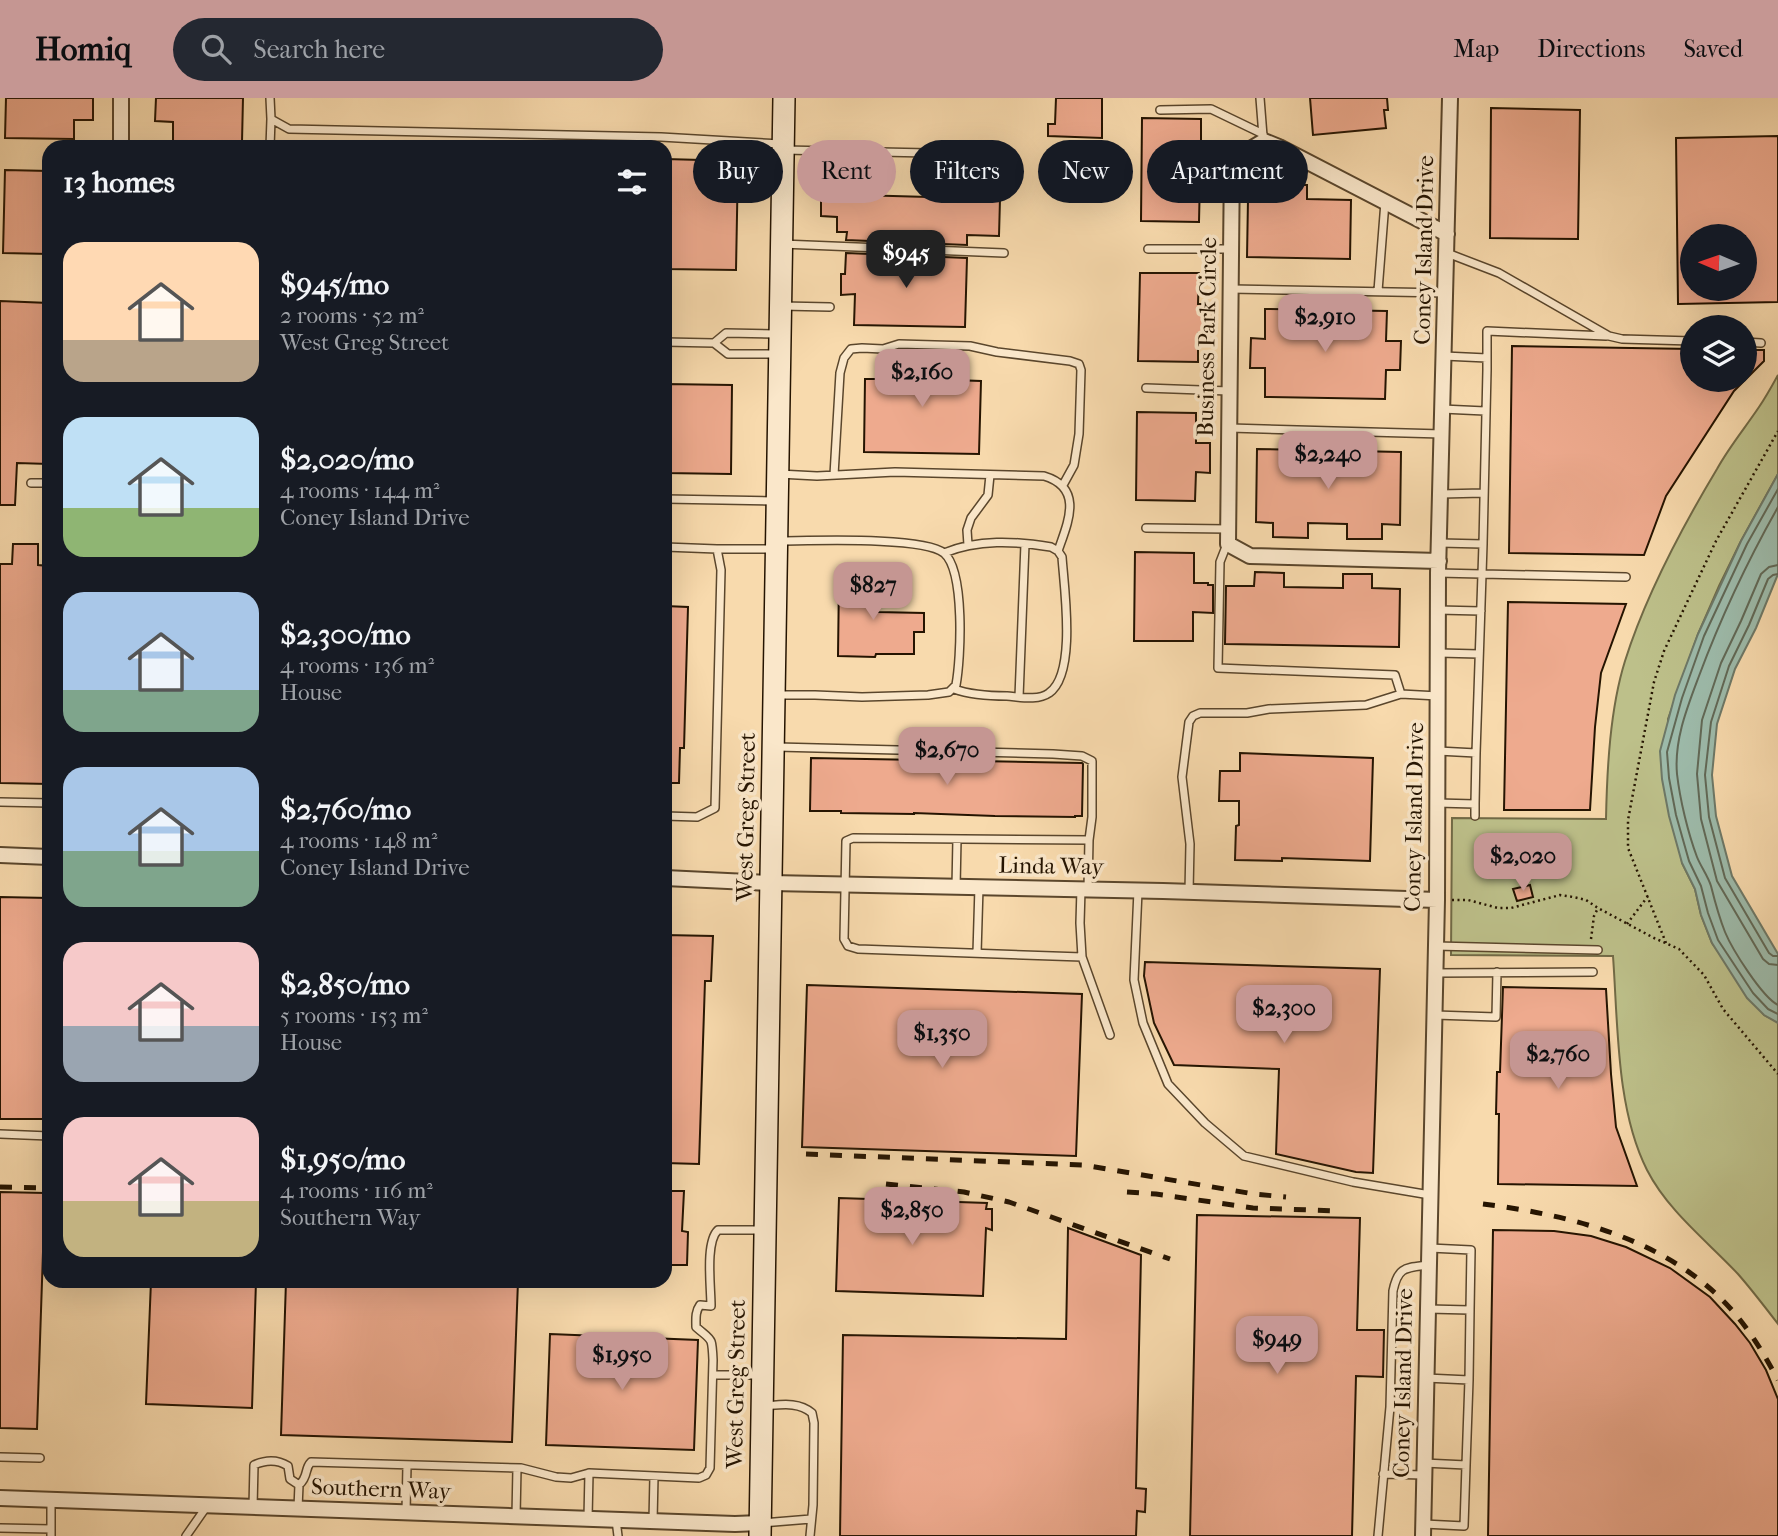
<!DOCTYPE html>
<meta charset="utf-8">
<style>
:root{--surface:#171b24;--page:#242831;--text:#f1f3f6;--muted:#9ea1a6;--accent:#c59692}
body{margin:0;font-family:"IM FELL French Canon",serif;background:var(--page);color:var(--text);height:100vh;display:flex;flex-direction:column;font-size:26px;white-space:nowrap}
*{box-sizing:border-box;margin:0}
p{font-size:23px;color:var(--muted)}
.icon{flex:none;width:38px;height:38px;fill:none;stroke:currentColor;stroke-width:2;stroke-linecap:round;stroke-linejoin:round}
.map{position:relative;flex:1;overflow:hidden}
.side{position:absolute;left:42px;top:42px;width:630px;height:1148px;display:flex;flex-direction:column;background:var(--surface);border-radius:21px;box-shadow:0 7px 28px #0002}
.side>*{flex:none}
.guide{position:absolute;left:693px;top:42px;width:665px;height:63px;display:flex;gap:14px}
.needle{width:46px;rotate:272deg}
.fabs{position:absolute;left:1680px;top:126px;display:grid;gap:14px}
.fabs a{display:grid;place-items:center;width:77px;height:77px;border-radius:50%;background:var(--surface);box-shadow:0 7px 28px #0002;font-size:35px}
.price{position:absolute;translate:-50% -60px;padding:0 16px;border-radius:14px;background:var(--accent);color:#111;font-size:23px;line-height:46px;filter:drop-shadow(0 2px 4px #0008)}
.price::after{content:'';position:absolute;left:50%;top:42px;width:21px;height:16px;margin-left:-10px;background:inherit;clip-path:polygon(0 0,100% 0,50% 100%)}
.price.active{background:#222;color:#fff}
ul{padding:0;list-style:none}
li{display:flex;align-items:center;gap:21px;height:175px;padding:0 21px}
li span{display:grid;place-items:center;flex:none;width:196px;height:140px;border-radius:21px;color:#555}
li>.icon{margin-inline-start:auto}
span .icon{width:84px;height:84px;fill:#fffc;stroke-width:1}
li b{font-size:30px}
h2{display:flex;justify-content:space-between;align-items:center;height:84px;padding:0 21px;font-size:30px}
.pill{padding:0 24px;border-radius:32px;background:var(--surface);box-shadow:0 7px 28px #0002;font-size:24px;line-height:63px}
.pill.active{background:var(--accent);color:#111}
header{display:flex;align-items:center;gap:42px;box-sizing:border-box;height:98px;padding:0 35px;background:var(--accent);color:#111}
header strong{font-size:33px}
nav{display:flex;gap:38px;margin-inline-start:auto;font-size:24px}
.search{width:490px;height:63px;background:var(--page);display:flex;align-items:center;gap:18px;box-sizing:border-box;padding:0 24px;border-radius:38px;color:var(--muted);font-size:26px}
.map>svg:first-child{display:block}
.green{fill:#bdc08a;stroke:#716a46;stroke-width:2}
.water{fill:#9dbbab;stroke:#6d7867;stroke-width:2}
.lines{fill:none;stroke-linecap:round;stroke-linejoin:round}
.shore{stroke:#616856;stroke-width:2}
.building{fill:#eeaa8e;stroke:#251401;stroke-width:2;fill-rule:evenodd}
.service-casing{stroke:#5a462c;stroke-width:10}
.minor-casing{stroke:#5a462c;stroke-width:18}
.secondary-casing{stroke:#251401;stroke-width:24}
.path{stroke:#251401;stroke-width:2.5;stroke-dasharray:2 3.5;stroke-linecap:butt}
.service{stroke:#fae7ca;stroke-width:7}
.minor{stroke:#fae7ca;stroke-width:14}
.secondary{stroke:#fae7ca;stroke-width:21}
.rail{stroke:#251401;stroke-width:5;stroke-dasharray:12 12;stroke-linecap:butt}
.labels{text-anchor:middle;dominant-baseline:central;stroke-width:7;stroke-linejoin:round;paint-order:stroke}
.street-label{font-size:23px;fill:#251401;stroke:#fae7ca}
</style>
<header>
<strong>Homiq</strong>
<div class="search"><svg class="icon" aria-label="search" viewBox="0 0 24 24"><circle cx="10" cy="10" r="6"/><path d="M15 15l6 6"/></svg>Search here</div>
<nav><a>Map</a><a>Directions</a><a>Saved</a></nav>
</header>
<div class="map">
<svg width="1778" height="1438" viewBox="0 0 1778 1438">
<rect width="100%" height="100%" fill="#f8daad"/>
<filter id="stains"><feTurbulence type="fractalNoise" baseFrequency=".00286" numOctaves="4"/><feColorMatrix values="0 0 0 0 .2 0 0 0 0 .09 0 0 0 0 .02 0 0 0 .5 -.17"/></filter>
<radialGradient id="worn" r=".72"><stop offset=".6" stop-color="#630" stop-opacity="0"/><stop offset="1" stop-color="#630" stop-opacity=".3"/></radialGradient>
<!-- green -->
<path class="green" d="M1778,277V376L1741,443L1719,488L1698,536L1668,621L1682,765L1695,791L1701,817L1712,845L1764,917L1778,924V1226C1765,1209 1752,1192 1738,1176C1707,1143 1668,1113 1647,1072C1616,1011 1618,926 1613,858L1451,857L1452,720L1606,721C1607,671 1610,611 1625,563C1646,496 1681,431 1717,371C1729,349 1745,330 1759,309C1766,299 1772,288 1778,277Z"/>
<!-- water -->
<path class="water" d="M1778,376V476L1756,530L1735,571L1717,626L1712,677L1716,718L1732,778L1778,856V925L1764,917L1747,900L1712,845L1701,817L1695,791L1682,765L1669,718L1662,681L1660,653L1675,597L1698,536L1741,443Z"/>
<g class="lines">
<!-- shore -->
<path class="shore" d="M1778,391L1747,446L1704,538L1682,600L1667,654L1669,680L1676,717L1689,763L1701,788L1708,815L1718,842L1753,895L1768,911L1778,916
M1778,409C1747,464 1721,519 1699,578C1687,610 1674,642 1677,676C1680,702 1688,735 1697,759C1701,769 1708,778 1711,788C1715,804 1719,819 1725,834C1732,851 1762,899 1778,907
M1778,467L1769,469L1761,476L1741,523L1721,565L1702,622L1697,676L1701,721L1717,783L1763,861L1769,866L1778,867
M1778,476L1773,477L1768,481L1749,527L1729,568L1711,624L1705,677L1709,719L1725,780L1769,855L1773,858H1778"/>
</g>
<!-- building -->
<path class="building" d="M6,0H93V22H74V41L5,40Z
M156,0H243L242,44L173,43V24L155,23Z
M1056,0H1102V40L1048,38V26H1055Z
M1310,0H1387L1388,12H1384L1386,30L1313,37Z
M1491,10L1580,12L1578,141L1490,140Z
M1142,20L1201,21V51H1215V80H1200L1199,124L1141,123Z
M1778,38V204L1678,206L1676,40ZM1692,138H1745V191H1692Z
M665,61L738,63L736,172L665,171Z
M5,72L49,73V156L3,155Z
M1278,87H1307V101L1351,102L1350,161L1247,159L1248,101H1278Z
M821,96L1000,101L999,138L967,137V147L846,142L847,134H837V119L821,118Z
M846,155L967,160L965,229L854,227L855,196L841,197V176H845Z
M1140,175H1199L1198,206H1212V235H1198V264L1138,263Z
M0,203L49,205V366L17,365L15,407H0Z
M1265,211L1387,213L1386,243H1401L1400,272H1386L1385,301L1265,299V270H1250L1251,240L1265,241Z
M1512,248L1692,251V282H1745V252H1764V263L1734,293L1666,398L1644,457L1509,455Z
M895,257L954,259L953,282L981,283L979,356L864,354L865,281H894Z
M665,286L732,287L731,376L665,375Z
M1137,314L1196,315V345H1210V375L1196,374L1195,403L1136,402Z
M1257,351L1401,354L1400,427L1382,426V441H1347V426L1308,425V440L1273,439V425L1256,424Z
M13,446H38V467L49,468V686L0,685V466H12Z
M1135,454L1194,455V485H1208V487H1213V515L1193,514V543H1134Z
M1255,474L1284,475V489L1343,490V476H1372V490L1400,491L1399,549L1225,546L1226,488H1254Z
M864,475H878V514L924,515V534H914V556H876L875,559L838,558L839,481L859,482V479H864Z
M1508,504L1626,506L1601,575L1595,629L1590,712H1504Z
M665,508L688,509L684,650H680L679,685H665Z
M1240,655L1373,660L1370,763L1282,760V763L1235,762L1236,728L1239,727V703H1219L1220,673H1240Z
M811,660L1082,665L1083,666L1082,718H1075V719L995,718L914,715V716L841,715V713H810Z
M1530,787L1533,799L1517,803L1513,791Z
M0,799L49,800V1021H0Z
M665,837L713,838L711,883H705L699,1066L665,1065Z
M1145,864L1380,871L1373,1075L1356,1074L1276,1056L1279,971L1174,967L1154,925L1144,878Z
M807,887L1082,896L1076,1058L802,1049Z
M1503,889L1606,891L1611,976L1616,1029L1637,1088L1498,1086L1499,1016H1496L1497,974H1500Z
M665,1093H684L682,1133L688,1134L687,1167H665Z
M0,1094L45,1095L37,1331L0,1330Z
M839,1100L987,1105L986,1111H992V1132L986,1130L983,1198L836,1193Z
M1197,1117L1360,1120L1357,1232H1384L1383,1279L1356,1278L1352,1438H1190Z
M1068,1130L1141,1157L1136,1390L1146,1391L1145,1414L1137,1413L1136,1438H840L843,1237L1066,1241Z
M1493,1132L1554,1133L1591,1138L1626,1149L1670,1170L1710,1199L1735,1226L1750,1245L1766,1272L1778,1301V1438H1488Z
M151,1183H256L252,1310L146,1306Z
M286,1183H518L512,1344L281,1337Z
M550,1236L698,1242L694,1352L546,1347Z"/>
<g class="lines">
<defs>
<path id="service" d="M270,0L271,21L289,31L661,39L781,46
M1260,0L1263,38
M1160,12L1211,11L1263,36
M270,49L271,21
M784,52L977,56
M782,146L1004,155
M1148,151H1231
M1447,155L1499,175L1609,238L1622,241L1692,243
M1231,191L1446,195
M1378,193L1385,104
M782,208L830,209
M665,244L714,245L728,256H776
M1745,244L1761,245
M714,245L726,235L776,236
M1487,260V233L1606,238
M1146,290L1229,293
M1442,311L1485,313
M1230,330L1442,336
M779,376L817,378L895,374L1044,378C1084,390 1068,424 1058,453
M834,377L840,275L844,260L851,251L862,250L883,251L899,246L970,248L997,254L1070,263L1079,266L1081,272L1079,336L1074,367L1063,387
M31,385H49
M1441,396L1483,395
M665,401L773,403
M1146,430L1228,431
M1440,445L1483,446L1487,272V260L1444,258
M1227,446L1220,464L1218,570L1395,577L1401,596
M1483,446L1482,476L1626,479
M968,447L967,432L971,420L988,397L990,377
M665,449L717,451L721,472L715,710L697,719L665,718
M717,451H776
M944,455C978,441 1015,443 1051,449L1058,453L1062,459C1064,489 1077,576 1049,595C1038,603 1020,599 1007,598C989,598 971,597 954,591
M1438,512L1481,513
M1439,555L1479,556
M775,597H815L862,599L928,597L949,594L956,587C961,560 965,473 944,455C923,438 809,443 778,443
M1019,599L1025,446
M777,649L1053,656L1082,658L1092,663V719L1089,742L853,740L846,743L844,841L848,848L858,851L1082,859L1110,937
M1438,653L1476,655L1482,476L1438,475
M0,704L49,705
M1437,705L1475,706L1476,655
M1475,718V706
M956,789L957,741
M1081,791L1080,825L1082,859
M1088,791L1089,742
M1138,793L1134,882L1143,925L1168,986L1205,1025L1244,1058L1353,1084L1430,1097
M1189,794L1190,746L1182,679L1189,624L1193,618L1200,615H1247L1269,611L1366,607L1401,596L1438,598
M1436,848L1598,852
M977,855L979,789
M1436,875L1593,874
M1435,917L1496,919L1497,874
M0,1036L49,1038
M1428,1211L1470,1212L1471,1152L1430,1150
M713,1277H762
M1426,1280L1469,1282L1470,1212
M763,1308C780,1307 798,1303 812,1315L814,1325L813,1407L810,1438
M0,1359L40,1360
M1424,1365L1466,1367L1469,1282
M1383,1376L1424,1377
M253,1409L254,1367C265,1362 277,1361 288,1368L290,1381L299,1387C309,1378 304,1371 311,1364L521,1370L556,1379L571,1380L589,1375L699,1380L706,1377L710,1370L713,1262C712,1238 712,1243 696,1229C696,1221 695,1214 700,1207L711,1208C711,1189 705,1144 718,1132H764
M298,1410L299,1387
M406,1414L407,1367
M516,1418L517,1370
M588,1420L589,1375
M616,1422L618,1438
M653,1423L654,1378
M761,1425L811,1421
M1424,1426L1464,1428L1466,1367
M0,1430L51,1431
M51,1438V1402
M186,1438L207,1408
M1378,1438L1390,1309L1393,1193C1398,1168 1406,1170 1429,1167"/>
<path id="minor" d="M121,49V0
M1439,463L1250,458L1228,446L1232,62L1264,43L1279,49L1447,136
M0,757L49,759
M665,780L771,785L1163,793L1437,802
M0,1400L735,1426L760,1425
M1423,1438L1437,802L1438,475L1450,0"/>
<path id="secondary" d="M760,1438L784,0"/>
</defs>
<!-- service casing -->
<use href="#service" class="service-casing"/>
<!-- minor casing -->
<use href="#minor" class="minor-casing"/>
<!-- secondary casing -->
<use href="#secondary" class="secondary-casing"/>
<!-- path -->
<path class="path" d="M1452,802H1468L1498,810H1511L1560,797L1573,799L1586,802L1598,810L1654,840L1679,851L1704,877L1723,911L1778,976
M1627,826L1648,798
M1591,841L1594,818L1598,810
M1666,845L1628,750V722L1654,584L1664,553L1716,443L1778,333"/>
<!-- service -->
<use href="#service" class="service"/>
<!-- minor -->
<use href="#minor" class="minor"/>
<!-- secondary -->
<use href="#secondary" class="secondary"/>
<!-- rail -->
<path class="rail" d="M806,1056L1083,1067L1254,1096L1286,1099
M886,1086L964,1094L1009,1104L1170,1161
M0,1089L49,1090
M1127,1094L1156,1096L1253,1110L1338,1113
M1483,1106C1572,1117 1668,1142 1730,1210C1750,1232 1764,1256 1778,1282"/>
</g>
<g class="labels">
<!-- street labels -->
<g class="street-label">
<text transform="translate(1424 152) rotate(-89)">Coney Island Drive</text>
<text transform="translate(1207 239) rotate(-89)">Business Park Circle</text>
<text transform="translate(746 719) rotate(-89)">West Greg Street</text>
<text transform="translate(1414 719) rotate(-89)">Coney Island Drive</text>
<text transform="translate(1051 768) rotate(1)">Linda Way</text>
<text transform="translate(1403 1285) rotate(-89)">Coney Island Drive</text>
<text transform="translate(736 1286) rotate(-89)">West Greg Street</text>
<text transform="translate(381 1391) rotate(2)">Southern Way</text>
</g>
</g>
<rect width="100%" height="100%" filter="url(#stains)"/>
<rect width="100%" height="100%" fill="url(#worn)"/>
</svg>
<div class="fabs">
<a><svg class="needle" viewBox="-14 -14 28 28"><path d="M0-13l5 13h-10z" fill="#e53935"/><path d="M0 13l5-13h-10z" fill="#9ea1a6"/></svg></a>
<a><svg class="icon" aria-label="layers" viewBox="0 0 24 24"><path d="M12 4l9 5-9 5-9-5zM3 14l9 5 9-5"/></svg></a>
</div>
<b class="price active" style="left:906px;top:192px">$945</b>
<b class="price" style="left:1325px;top:256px">$2,910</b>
<b class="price" style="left:922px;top:311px">$2,160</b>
<b class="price" style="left:1328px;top:393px">$2,240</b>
<b class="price" style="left:873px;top:524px">$827</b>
<b class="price" style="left:947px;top:689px">$2,670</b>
<b class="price" style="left:1523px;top:795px">$2,020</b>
<b class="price" style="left:1284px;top:947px">$2,300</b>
<b class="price" style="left:942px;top:972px">$1,350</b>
<b class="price" style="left:1558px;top:993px">$2,760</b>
<b class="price" style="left:912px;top:1149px">$2,850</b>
<b class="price" style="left:1277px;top:1278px">$949</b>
<b class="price" style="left:622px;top:1294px">$1,950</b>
<div class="guide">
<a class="pill">Buy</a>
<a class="pill active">Rent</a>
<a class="pill">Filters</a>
<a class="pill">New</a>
<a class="pill">Apartment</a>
</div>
<section class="side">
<h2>13 homes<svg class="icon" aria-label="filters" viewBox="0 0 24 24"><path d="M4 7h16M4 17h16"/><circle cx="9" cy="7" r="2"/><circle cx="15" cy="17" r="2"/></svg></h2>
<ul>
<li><span style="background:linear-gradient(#ffd9b3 70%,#b9a48a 0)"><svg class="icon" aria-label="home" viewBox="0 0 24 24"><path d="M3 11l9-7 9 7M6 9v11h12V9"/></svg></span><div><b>$945/mo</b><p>2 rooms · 52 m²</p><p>West Greg Street</p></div></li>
<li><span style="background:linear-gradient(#bfe0f5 65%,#8fb573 0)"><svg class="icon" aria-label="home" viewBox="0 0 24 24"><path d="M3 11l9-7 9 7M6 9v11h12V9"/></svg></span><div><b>$2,020/mo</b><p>4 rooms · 144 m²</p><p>Coney Island Drive</p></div></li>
<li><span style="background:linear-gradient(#a9c7e8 70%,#7fa58c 0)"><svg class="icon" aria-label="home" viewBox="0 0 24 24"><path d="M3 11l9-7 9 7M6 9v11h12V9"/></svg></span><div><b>$2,300/mo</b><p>4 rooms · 136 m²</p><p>House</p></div></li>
<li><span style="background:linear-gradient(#a9c7e8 60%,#7fa58c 0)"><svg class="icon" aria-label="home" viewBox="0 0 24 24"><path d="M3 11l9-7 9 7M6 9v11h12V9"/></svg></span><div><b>$2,760/mo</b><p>4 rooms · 148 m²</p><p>Coney Island Drive</p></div></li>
<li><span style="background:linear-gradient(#f6c9c9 60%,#9aa5b1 0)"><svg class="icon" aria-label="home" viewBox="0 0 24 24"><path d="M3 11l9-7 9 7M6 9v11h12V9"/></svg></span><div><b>$2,850/mo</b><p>5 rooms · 153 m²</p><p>House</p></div></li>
<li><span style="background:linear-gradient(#f6c9c9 60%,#c2b280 0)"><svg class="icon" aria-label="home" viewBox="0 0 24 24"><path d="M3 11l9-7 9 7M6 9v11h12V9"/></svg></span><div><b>$1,950/mo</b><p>4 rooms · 116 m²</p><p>Southern Way</p></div></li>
</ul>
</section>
</div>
